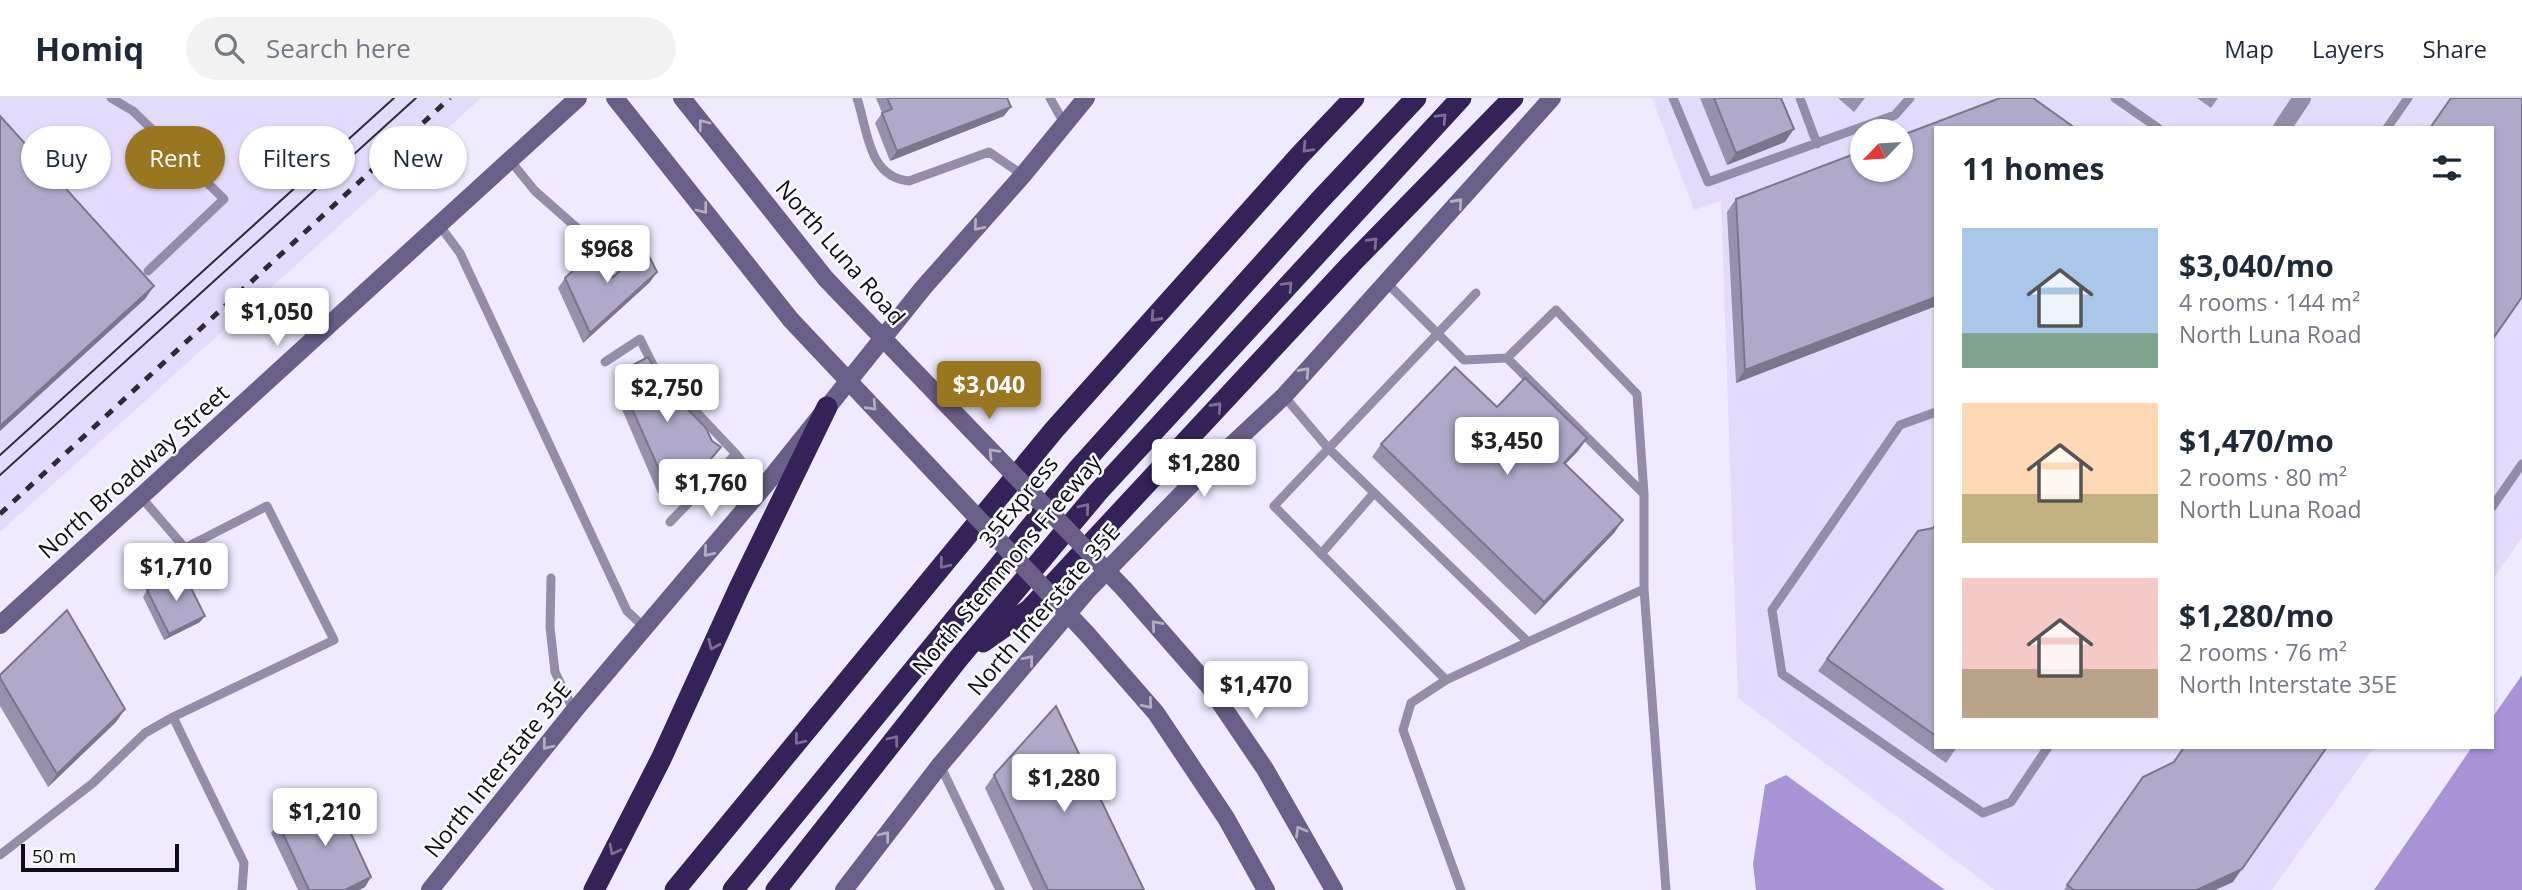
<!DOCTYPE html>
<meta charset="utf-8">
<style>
:root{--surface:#fff;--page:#f2f2f3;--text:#1f2937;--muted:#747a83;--line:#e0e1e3;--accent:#997721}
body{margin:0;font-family:"Open Sans",sans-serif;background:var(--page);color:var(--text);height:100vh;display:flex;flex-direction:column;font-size:26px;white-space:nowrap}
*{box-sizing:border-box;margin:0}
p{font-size:23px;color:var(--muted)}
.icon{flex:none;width:38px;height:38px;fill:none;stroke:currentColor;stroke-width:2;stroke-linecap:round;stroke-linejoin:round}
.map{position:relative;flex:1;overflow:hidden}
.panel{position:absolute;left:1934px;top:28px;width:560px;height:623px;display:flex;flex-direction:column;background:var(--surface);border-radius:0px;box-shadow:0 2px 5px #0004}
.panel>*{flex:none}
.banner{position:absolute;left:21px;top:28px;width:665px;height:63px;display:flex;gap:14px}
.needle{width:46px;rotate:245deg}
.tools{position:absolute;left:1850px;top:21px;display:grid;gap:14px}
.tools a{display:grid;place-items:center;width:63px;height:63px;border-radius:50%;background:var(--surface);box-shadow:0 2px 5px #0004;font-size:35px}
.scale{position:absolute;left:21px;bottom:18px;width:158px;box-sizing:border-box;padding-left:7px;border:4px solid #0f0b17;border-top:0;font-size:19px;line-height:24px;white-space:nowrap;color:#0f0b17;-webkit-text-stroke:5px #fafbfa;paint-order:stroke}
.price{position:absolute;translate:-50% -60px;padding:0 16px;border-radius:7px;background:#fff;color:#222;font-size:23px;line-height:46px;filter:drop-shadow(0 2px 4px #0008)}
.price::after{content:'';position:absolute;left:50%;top:42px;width:21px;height:16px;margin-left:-10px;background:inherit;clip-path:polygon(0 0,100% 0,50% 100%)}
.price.on{background:var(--accent);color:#fff}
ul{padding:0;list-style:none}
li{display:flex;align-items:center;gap:21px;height:175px;padding:0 28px}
li span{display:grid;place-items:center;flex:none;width:196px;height:140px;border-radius:0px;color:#555}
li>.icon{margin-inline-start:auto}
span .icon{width:84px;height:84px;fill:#fffc;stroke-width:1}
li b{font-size:30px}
h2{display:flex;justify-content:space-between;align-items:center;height:84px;padding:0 28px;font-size:30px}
.pill{padding:0 24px;border-radius:32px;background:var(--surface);box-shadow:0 2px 5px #0004;font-size:24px;line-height:63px}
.pill.on{background:var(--accent);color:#fff}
header{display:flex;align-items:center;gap:42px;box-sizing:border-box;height:98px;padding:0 35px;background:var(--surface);border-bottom:2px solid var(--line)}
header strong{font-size:33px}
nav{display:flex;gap:38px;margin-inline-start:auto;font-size:24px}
.search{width:490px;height:63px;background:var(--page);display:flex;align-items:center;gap:18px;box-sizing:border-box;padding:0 24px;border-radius:38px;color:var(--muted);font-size:26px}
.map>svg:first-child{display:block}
.built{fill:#e3dbfc;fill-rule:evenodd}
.water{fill:#a694d6}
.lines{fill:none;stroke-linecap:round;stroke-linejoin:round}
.lane{stroke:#948daa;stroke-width:9}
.street{stroke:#948daa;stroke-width:18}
.secondary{stroke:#6a5f88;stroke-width:18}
.highway{stroke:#352259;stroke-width:21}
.tram{stroke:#2e2a37;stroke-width:2}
.rail{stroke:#2e2a37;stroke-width:5;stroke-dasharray:9 9;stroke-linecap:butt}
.secondary-bridge{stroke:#6a5f88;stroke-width:18}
.wall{fill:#9791ae}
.shaded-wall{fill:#7b768d}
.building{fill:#b0a9ca;stroke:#7b768d;stroke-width:2}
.oneway{stroke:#7a6e91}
.oneway2{stroke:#b2adc1}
.labels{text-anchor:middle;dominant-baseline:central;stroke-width:5;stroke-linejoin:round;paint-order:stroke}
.street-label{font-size:23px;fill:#0f0b17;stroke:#fafbfa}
</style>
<header>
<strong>Homiq</strong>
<div class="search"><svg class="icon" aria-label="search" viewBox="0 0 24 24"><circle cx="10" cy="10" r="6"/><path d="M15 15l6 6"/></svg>Search here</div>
<nav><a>Map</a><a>Layers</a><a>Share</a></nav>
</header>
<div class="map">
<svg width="2522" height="792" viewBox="0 0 2522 792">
<rect width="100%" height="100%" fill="#efeaff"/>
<!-- built -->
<path class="built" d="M0,0H481L0,434Z
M1652,0H2522V440L2492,482V30H1936V649H2374L2272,792H1995L1738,600L1721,103L1694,112ZM1862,33H1900V72H1862Z"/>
<!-- water -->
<path class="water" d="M2522,577V792H2374L2472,649H2492V620Z
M1786,677L1945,792H1756L1753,766L1765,687Z"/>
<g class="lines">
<!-- lane -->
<path class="lane" d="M111,0L133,13L224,101L148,173
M857,0C868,33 868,79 909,83L989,54L1023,77
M1050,0L1064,25
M1673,0L1708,84L1895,17L1910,0
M1800,0L1817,46
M2115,0L2158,30
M2387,30L2408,0
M509,61L535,93L594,145
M440,128L460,155L627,513L644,529
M1476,195L1274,408L1446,582L1528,544
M1507,260L1556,212L1637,296L1644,396
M605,264L640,241L654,269L736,356L762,391
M1284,298L1328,350L1528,544L1644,491V396L1507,260L1464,262L1387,185
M1936,314L1900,327L1772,512L1782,576L1983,715L2011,704L2048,649
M141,399L185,450L267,408L334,542L173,619
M2492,409L2522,366
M670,424L736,356
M1321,456L1374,395
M551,480L550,529L555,574L574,613
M1644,491L1666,792
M1446,582L1411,605L1403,632L1461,792
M940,667L1000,792
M0,757L93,685L145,635L173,619L244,765L242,792"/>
<!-- street -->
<path class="street" d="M2282,30L2302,0"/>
<!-- secondary -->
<path class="secondary" d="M615,0L791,222
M682,0L826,181
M1125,492L1208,587L1265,671L1334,792
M0,527L578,0
M1087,536L1156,615L1226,720L1266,792
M430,792L574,613L762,391L923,190L1023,77L1086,0
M844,792L940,667L1087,493L1207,370L1284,298L1552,0"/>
<!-- highway -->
<path class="highway" d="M983,544L1030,511L1352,165L1513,0
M594,792L661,661L739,490L827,309
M675,792L1054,332L1299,58L1354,0
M733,792L1078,371L1319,103L1416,0
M776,792L958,561L1098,394L1461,0"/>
<!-- tram -->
<path class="tram" d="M0,357L394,0
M0,377L416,0"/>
<!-- rail -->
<path class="rail" d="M0,416L450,0"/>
<!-- secondary-bridge -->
<path class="secondary-bridge" d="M826,181L1125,492
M791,222L1087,536"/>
</g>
<!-- wall -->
<path class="wall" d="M876,0H1007L1004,18L890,63L875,25L882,15Z
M1700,0H1781L1785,44L1727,67Z
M1838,0H1865L1854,14Z
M2197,0H2218L2211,10Z
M1936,30V208L1736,285L1727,114L1736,101Z
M613,179L650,184L583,245L558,190L565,180Z
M625,271L664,287L712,343L721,349L697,379L658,395L615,295L621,286L619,280Z
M1497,309L1587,340L1578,353L1565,366L1623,422L1614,435L1535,517L1372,359L1381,346Z
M1936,426V649H1957L1946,665L1818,573L1918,433L1933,430Z
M147,492L200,524L164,542L143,499Z
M0,577L125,611L116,624L48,689L0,608Z
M2174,664L2233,784L2215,792H2064L2143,679Z
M994,677L1144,792H1033L985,690Z
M278,725L371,779L365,789L359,792H298L271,735Z"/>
<!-- shaded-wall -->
<path class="shaded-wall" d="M1011,9L1004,18L890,63L897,53Z
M1794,31L1785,44L1727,67L1736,55Z
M657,174L650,184L583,245L590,235Z
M154,188L145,201L0,333V328Z
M1936,199V208L1736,285L1745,272Z
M1587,340L1578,353L1555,377L1564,365Z
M721,349L697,379L658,395L665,385Z
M1623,422L1614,435L1535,517L1544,504Z
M205,518L200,524L164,542L169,536Z
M125,611L116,624L48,689L57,676Z
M2242,771L2233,784L2215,792H2197Z
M371,779L365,789L359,792H345Z"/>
<!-- building -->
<path class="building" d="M887,0H1007L1011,9L897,53L882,15L892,11Z
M1714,0H1781L1794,31L1736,55Z
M2000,0H2033L2075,30H1936V199L1745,272L1736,101L1862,53V72H1900V38Z
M2451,0H2522V199L2492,242V30H2430Z
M0,18L154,188L0,328Z
M599,149L613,179L645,150L657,174L590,235L565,180Z
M648,259L664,287L706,330L712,343L721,349L704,369L665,385L621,286L631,282L625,271Z
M1455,269L1497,309L1525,280L1587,340L1564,365L1623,422L1544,504L1381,346Z
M1936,426V638L1827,561L1918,433L1933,430Z
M183,474L205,518L169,536L147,492Z
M67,512L125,611L57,676L0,580V577Z
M1056,608L1144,792H1048L994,677Z
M2184,649H2327L2242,771L2197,792H2074L2067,787L2143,679L2174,664Z
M334,699L371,779L345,792H309L278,725Z"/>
<!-- one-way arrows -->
<defs><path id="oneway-chevron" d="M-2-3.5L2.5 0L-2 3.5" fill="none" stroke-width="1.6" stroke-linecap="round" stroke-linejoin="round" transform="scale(1.75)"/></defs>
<g class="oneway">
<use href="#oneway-chevron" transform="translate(1442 20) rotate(-47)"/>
<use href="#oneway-chevron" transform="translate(1307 50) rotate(133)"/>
<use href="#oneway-chevron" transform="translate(1373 144) rotate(-46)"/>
<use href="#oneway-chevron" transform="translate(1288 188) rotate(-47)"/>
<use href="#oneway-chevron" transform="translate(1155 219) rotate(132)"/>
<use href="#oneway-chevron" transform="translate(1217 309) rotate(-48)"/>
<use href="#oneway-chevron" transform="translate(1085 410) rotate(-50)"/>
<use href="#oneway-chevron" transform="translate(944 466) rotate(129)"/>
<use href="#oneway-chevron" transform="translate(713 547) rotate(114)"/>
<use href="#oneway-chevron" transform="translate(799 642) rotate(129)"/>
<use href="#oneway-chevron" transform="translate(894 642) rotate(-52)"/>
<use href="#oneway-chevron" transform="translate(614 752) rotate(117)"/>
</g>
<g class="oneway2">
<use href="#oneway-chevron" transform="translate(703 26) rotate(-128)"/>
<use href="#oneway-chevron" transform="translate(1458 105) rotate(-48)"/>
<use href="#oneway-chevron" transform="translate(703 111) rotate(52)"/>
<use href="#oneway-chevron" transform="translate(978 128) rotate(131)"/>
<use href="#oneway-chevron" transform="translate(1305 274) rotate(-48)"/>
<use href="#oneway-chevron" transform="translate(872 308) rotate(47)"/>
<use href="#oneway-chevron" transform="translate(993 355) rotate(-134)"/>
<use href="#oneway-chevron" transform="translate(708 454) rotate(131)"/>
<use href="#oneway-chevron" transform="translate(1156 527) rotate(-131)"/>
<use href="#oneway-chevron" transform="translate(1029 562) rotate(-50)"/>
<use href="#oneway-chevron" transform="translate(1148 606) rotate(49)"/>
<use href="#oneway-chevron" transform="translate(547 647) rotate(129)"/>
<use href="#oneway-chevron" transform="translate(1300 733) rotate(-120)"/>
<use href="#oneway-chevron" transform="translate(885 738) rotate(-52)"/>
</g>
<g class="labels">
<!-- street labels -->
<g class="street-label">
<text transform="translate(841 154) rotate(49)">North Luna Road</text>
<text transform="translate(133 373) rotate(-42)">North Broadway Street</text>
<text transform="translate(1018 403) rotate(-51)">35Express</text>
<text transform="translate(1006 466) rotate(-50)">North Stemmons Freeway</text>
<text transform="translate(1043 511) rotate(-49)">North Interstate 35E</text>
<text transform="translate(497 671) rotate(-51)">North Interstate 35E</text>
</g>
</g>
</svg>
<div class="tools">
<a><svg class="needle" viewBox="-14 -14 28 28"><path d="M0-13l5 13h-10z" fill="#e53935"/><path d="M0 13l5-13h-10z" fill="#747a83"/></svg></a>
</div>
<div class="scale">50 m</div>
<b class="price" style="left:607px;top:187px">$968</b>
<b class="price" style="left:277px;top:250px">$1,050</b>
<b class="price on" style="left:989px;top:323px">$3,040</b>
<b class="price" style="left:667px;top:326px">$2,750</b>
<b class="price" style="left:1507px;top:379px">$3,450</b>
<b class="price" style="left:1204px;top:401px">$1,280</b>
<b class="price" style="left:711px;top:421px">$1,760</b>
<b class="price" style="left:176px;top:505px">$1,710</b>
<b class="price" style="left:1256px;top:623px">$1,470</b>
<b class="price" style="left:1064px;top:716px">$1,280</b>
<b class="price" style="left:325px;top:750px">$1,210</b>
<div class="banner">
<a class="pill">Buy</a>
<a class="pill on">Rent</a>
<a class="pill">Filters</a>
<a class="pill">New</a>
</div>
<section class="panel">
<h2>11 homes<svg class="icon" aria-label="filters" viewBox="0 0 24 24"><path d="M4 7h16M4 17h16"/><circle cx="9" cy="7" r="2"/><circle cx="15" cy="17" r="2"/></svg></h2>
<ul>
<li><span style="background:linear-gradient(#a9c7e8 75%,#7fa58c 0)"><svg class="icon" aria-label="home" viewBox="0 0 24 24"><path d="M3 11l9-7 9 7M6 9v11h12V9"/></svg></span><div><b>$3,040/mo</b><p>4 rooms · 144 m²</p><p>North Luna Road</p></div></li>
<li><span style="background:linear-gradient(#ffd9b3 65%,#c2b280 0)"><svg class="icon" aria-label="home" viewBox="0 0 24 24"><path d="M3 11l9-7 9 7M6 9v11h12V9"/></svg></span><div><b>$1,470/mo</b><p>2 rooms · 80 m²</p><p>North Luna Road</p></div></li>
<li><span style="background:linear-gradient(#f6c9c9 65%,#b9a48a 0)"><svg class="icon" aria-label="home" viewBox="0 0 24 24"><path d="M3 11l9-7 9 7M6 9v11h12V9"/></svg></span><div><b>$1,280/mo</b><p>2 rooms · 76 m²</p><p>North Interstate 35E</p></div></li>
</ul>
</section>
</div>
